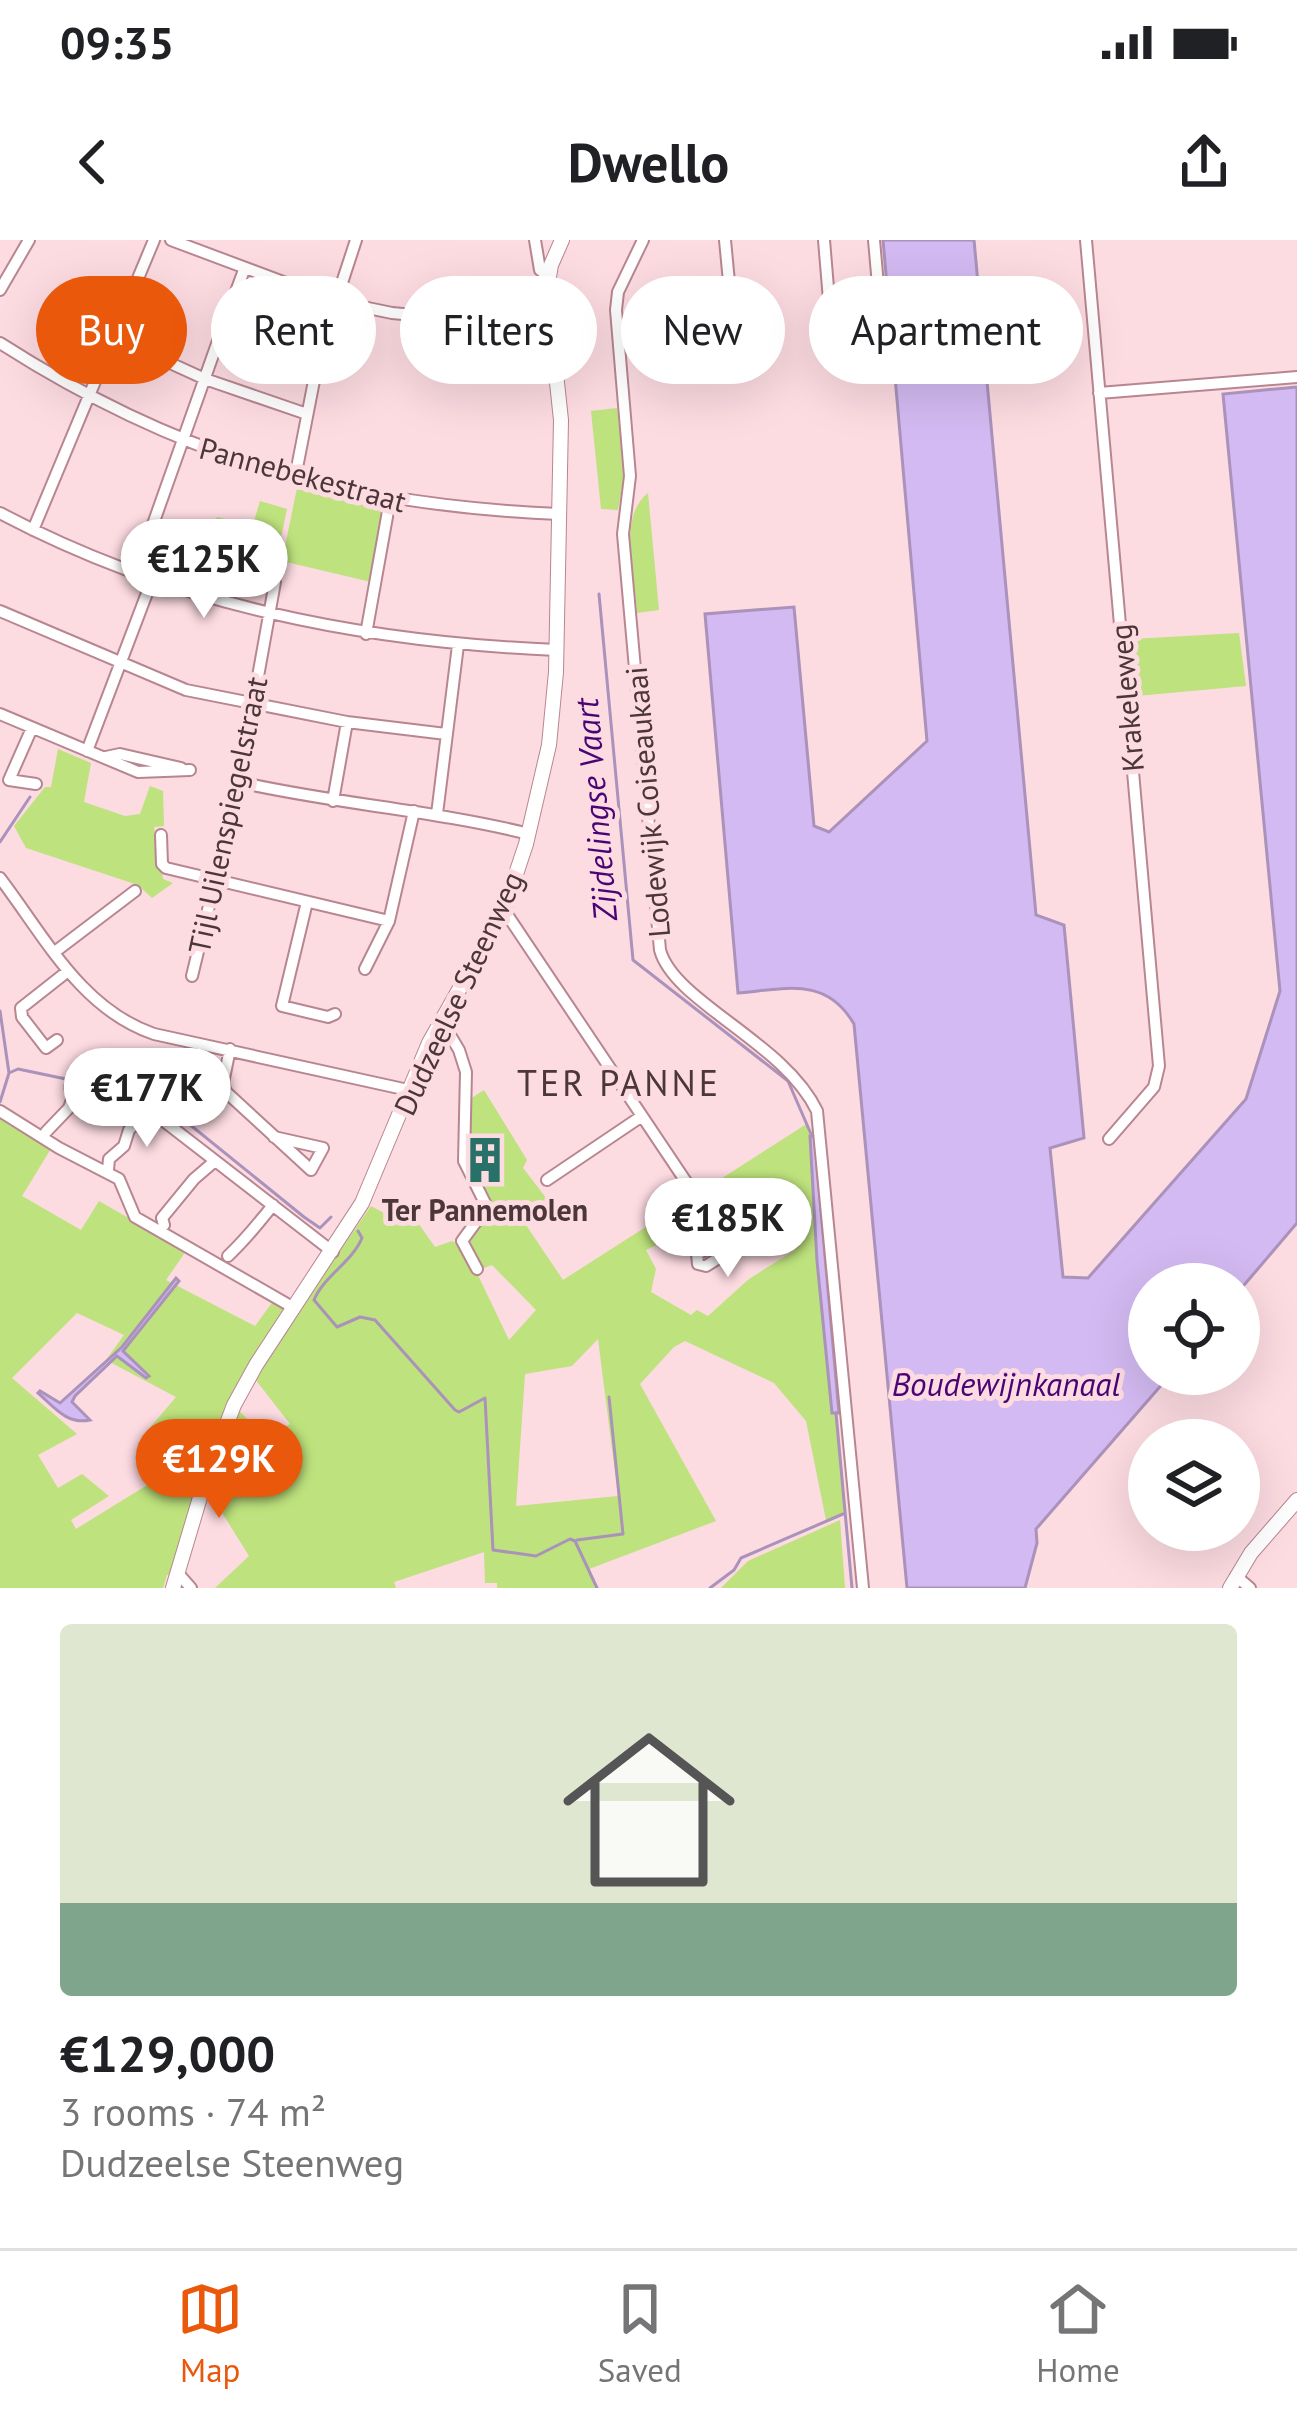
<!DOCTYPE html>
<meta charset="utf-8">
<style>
:root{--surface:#fff;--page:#f6f6f6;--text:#202124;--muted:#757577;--line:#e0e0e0;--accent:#ea580c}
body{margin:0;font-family:"PT Sans",sans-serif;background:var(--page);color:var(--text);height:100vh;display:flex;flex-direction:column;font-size:45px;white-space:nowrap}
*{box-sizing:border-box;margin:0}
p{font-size:39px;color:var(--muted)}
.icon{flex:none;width:66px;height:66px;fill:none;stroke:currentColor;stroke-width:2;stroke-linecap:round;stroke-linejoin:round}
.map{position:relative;height:1348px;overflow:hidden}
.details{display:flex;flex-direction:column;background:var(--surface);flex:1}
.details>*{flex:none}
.guide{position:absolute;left:36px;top:36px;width:1227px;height:108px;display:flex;gap:24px}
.fabs{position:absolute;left:1128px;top:1023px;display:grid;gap:24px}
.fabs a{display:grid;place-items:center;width:132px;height:132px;border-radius:50%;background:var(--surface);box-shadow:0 12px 48px #0002;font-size:60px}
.price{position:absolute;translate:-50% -102px;padding:0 27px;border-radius:42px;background:#fff;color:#222;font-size:39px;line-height:78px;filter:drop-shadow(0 3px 6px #0008)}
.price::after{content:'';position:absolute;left:50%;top:72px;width:36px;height:27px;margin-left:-18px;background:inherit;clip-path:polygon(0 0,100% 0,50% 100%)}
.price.on{background:var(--accent);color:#fff}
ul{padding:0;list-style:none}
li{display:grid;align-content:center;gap:24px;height:636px;padding:0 60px}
li span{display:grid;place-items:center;height:372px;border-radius:12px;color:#555}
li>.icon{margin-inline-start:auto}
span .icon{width:216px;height:216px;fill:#fffc;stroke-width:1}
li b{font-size:51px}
.tag{padding:0 42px;border-radius:54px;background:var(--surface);box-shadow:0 12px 48px #0002;font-size:42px;line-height:108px}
.tag.on{background:var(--accent);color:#fff}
.status{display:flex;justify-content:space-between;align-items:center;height:84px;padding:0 60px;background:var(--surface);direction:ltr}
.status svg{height:33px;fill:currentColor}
header{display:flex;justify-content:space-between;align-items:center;height:156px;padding:0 60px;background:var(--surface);font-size:54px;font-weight:700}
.tabs{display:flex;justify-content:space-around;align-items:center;height:168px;border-top:3px solid var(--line);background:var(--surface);font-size:33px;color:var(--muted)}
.tabs a{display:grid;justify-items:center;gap:6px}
.tabs .on{color:var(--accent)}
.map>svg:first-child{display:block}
.green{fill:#bee27d;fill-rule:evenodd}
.water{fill:#d3baf2;stroke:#aa92bb;stroke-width:3}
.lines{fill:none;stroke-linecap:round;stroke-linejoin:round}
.stream{stroke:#aa92bb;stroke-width:3}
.minor-casing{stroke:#b88691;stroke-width:14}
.major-casing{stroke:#b88691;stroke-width:16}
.minor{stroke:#fff;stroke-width:10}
.major{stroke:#fff;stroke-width:14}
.labels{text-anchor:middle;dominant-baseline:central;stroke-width:10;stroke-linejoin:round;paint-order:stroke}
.street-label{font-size:30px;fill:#4b363a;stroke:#fcdbe1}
.poi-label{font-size:30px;font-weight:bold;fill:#4b363a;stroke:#fcdbe1}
.water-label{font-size:33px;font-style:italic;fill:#490475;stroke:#fcdbe1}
.quarter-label{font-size:36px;letter-spacing:3px;fill:#4b363a;stroke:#fcdbe1}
</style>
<div class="status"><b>09:35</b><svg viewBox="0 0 49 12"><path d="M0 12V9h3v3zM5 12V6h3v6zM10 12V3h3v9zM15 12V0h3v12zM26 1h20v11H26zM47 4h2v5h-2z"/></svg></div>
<header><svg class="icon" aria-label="back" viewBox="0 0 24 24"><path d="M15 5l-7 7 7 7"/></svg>Dwello<svg class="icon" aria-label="share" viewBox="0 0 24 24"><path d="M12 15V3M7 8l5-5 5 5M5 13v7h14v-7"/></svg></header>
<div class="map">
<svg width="1297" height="1348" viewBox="0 0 1297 1348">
<rect width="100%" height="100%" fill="#fcdbe1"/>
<!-- green -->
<path class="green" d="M617,168L625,231L618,270L601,269L591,171Z
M298,243L387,263L371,342L282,321Z
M648,253L659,370L637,373C635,338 617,277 648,253Z
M260,261L287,269L276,321L201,303L203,298L209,299L217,277L236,282L234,289L250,294Z
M1239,393L1246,446L1137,456L1132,399Z
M58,509L91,523L84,562L125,576L140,574L150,546L163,551L164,586L154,587L163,639L173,643L152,658L138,645L26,608L14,586L45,547H51Z
M484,850L527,920L523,928L550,963L524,982L563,1040L808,883L845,1273L826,1280L806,1181L774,1143L685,1101L674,1107L640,1144L716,1281L589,1329L597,1348H497V1343H485L484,1312L394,1342L396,1348H215L249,1316L221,1271L202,1254L177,1332L191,1348H173L176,1333L167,1335L163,1348H0V875L52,907L22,956L81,990L99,961L186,1011L166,1040L255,1086L277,1056L294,1067L310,1054L371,966L386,974L404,963L435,1007L452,1001L462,1007L485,974L466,927L467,861ZM750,950L772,987L795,1010L749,1039L708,1076L697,1070L691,1075L651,1052L656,1029L646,1010L711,979ZM492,1025L536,1070L509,1100L476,1031ZM77,1073L124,1095L106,1120L176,1157L142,1197L144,1224L158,1225L157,1239L76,1289L71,1280L109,1256L82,1234L58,1248L38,1215L77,1194L12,1138ZM598,1099L618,1256L516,1266L525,1134L572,1126ZM251,1134L290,1184L266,1199L234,1165Z
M840,1280L845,1348H721L748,1321Z"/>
<!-- water -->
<path class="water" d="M883,0H974L1036,675L1064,685L1084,898L1050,908L1063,1037L1088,1038L1246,859L1280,751L1223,154L1297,147V983L1239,1051V1044H1149V1134H1171L1036,1289L1037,1303L1025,1348H907L854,784C826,736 786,749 738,753L705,374L794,367L814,586L829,592L927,501Z
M810,896H814L815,904L839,1173H832L817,1021Z
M176,1038L179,1041L123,1111L149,1136L146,1138L117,1116L75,1156L72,1162L90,1180C67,1185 54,1167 38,1153L40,1151L60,1163L122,1107Z"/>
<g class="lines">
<!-- stream -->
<path class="stream" d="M599,354L633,720L788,841L811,894
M0,602L30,557
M0,771L9,833L0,862
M9,833L18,829L157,858L304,977L320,988L331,977
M358,991L362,998C352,1022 324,1036 314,1060L337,1087L360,1077L375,1080L455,1170L459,1172L485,1158L493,1310L536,1316L570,1299L575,1301L597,1348
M836,1173L852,1348
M577,1300L623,1294L609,1157
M710,1348L734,1330L741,1318L843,1274"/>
<defs>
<path id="minor" d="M171,0L334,61L392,73L552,88
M535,0L540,30L548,36
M643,0L618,52L616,70L630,236L623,294L660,710C674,762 784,802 817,871L863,1348
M725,0L733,84L740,92
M824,0L830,72
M874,0L880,68
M1086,0L1159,826L1154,847L1109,899
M244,30L224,84L320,110
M0,50L29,0
M113,97L205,139L307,174
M0,103C181,219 345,265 559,274
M1099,153L1297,137
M295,238L320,110L356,0
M0,273C174,365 361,402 557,410
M33,290L154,0
M135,335L224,84
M0,371L186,450L347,482L446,494
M366,394L390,260
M0,474L138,532L190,530
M32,488L9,540L36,544
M87,511L152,340
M106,517L120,514L181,528
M239,542C335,564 433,570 529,594
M333,561L347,482
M437,574L458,405
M161,595L162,624L166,628L389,681
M0,638C45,697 81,769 154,794L408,850
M307,662L282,766L328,777L335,774
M504,670L711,979C720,986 726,994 734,1002L733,1009L706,1026L698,1024L697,1014L729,997
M56,711L135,651
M365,729L389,681L414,571
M192,736L239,542L275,342
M441,780L459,810L466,832L464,921L487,967L462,1001L477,1029
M57,800L46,808L22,777L21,768L68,731
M230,809L223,843L226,852L311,930L323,908L274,897
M70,847L138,861L333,1012
M0,871L59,908L119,939L135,977L294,1068
M46,892L69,868L76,849
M108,930L109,919L124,906L129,890L150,870
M547,940L642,876
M164,985L162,978L194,939L215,921
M228,1016C244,1001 258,984 273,965
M177,1332L191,1348
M1236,1336L1250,1348"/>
<path id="major" d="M173,1348L204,1244L234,1165L256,1125L362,963L429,803L504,670L526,604L549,505L556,432L561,180L547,49L551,25L562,0
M1230,1348L1251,1313L1297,1260"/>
</defs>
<!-- minor casing -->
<use href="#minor" class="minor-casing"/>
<!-- major casing -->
<use href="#major" class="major-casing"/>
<!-- minor -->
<use href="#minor" class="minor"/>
<!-- major -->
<use href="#major" class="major"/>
</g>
<!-- icons -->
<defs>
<symbol id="building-bare" viewBox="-9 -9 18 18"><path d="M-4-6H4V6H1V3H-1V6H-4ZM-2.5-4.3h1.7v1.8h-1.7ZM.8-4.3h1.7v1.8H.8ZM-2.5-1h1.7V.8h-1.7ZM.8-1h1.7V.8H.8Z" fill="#287169" stroke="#fcdbe1" stroke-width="2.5" paint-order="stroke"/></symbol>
</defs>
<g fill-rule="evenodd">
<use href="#building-bare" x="452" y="887" width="66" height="66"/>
</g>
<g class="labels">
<!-- street labels -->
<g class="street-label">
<text transform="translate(303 234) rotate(15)">Pannebekestraat</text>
<text transform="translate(1126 458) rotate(-95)">Krakeleweg</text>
<text transform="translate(647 562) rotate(-95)">Lodewijk Coiseaukaai</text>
<text transform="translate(227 575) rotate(-78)">Tijl Uilenspiegelstraat</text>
<text transform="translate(458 753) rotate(-65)">Dudzeelse Steenweg</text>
</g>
<!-- poi labels -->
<g class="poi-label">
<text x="485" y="969">Ter Pannemolen</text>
</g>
<!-- water labels -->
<g class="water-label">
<text transform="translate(595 570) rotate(-95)">Zijdelingse Vaart</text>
<text x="1006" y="1143">Boudewijnkanaal</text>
</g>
<!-- quarter labels -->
<g class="quarter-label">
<text x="619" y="842">TER PANNE</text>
</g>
</g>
</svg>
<div class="fabs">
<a><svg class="icon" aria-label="locate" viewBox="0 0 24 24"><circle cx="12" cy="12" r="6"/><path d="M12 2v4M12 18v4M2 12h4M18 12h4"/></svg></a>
<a><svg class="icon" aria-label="layers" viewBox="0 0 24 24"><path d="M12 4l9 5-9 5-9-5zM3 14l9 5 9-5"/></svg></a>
</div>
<b class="price" style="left:204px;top:381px">€125K</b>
<b class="price" style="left:147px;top:910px">€177K</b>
<b class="price" style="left:728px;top:1040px">€185K</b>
<b class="price on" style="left:219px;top:1281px">€129K</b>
<div class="guide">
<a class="tag on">Buy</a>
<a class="tag">Rent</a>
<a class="tag">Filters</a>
<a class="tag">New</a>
<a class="tag">Apartment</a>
</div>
</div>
<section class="details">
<ul>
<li><span style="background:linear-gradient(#dfe7d0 75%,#7fa58c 0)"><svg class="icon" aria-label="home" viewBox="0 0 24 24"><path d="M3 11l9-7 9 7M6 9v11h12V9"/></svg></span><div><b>€129,000</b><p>3 rooms · 74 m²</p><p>Dudzeelse Steenweg</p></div></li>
</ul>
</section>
<nav class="tabs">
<a class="on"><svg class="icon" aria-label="map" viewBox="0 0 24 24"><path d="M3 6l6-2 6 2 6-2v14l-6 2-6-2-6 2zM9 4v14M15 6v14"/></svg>Map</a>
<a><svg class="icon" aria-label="saved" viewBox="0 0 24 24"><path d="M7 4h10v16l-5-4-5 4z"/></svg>Saved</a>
<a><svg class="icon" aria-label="home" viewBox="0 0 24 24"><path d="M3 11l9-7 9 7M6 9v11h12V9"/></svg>Home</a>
</nav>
